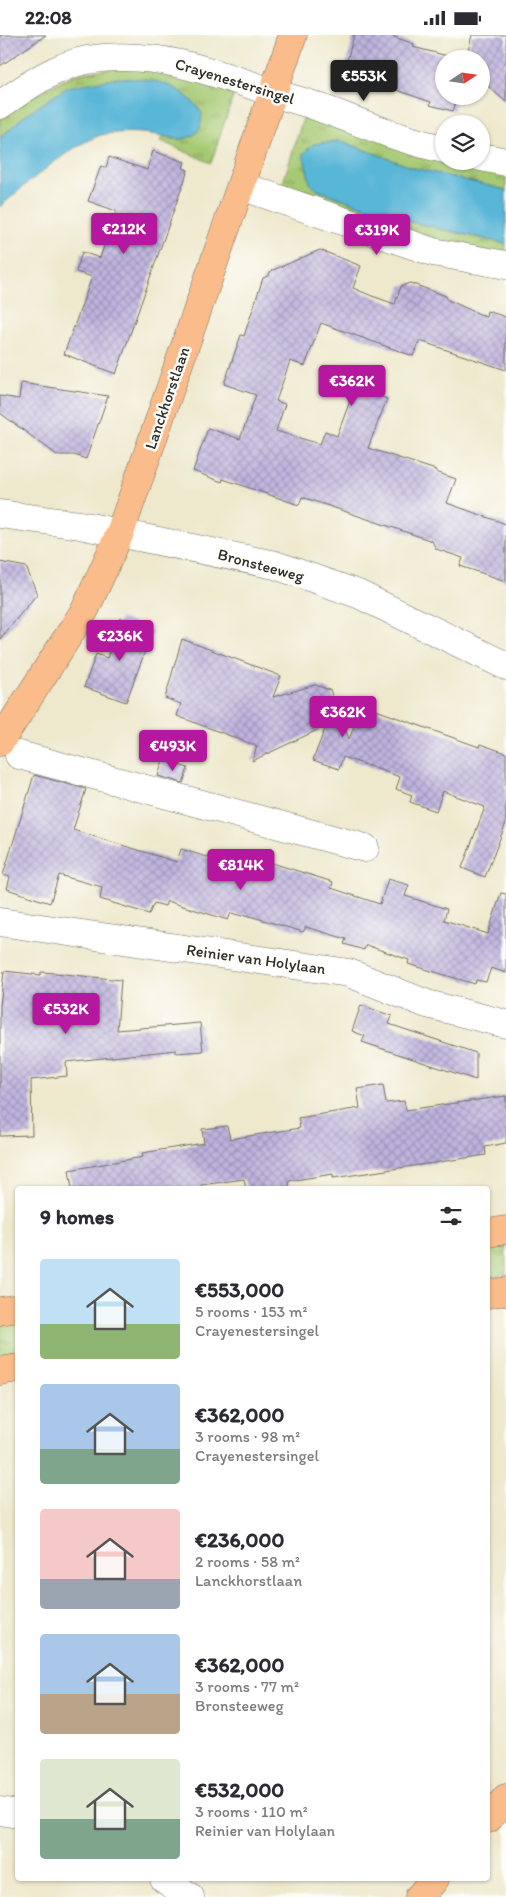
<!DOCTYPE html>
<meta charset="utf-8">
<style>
:root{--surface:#fff;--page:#f2f2f3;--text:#2b2b33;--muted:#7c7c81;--accent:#b5179e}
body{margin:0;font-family:Itim,sans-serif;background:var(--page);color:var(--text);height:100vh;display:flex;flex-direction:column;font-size:19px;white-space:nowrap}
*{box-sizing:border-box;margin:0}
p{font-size:16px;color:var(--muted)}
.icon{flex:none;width:28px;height:28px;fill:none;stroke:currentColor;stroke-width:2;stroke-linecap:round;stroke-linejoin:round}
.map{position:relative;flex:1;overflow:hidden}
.drawer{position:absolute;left:15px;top:1151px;width:475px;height:695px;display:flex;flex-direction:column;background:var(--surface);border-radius:5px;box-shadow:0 1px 4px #0004}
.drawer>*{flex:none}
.needle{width:32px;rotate:77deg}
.controls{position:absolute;left:435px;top:15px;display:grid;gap:10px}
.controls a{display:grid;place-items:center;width:55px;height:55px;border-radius:50%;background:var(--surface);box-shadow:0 1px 4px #0004;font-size:25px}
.price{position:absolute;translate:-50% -42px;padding:0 11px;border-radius:5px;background:var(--accent);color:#fff;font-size:16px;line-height:32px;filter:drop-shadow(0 1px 2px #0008)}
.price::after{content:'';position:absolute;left:50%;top:30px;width:15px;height:11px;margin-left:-8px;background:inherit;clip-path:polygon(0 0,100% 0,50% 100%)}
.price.current{background:#222;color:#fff}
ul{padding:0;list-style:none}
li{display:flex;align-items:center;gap:15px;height:125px;padding:0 25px}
li span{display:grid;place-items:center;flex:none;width:140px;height:100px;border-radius:5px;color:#555}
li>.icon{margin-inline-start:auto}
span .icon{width:60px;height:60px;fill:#fffc;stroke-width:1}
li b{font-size:21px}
h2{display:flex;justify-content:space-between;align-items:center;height:60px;padding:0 25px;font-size:21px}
.status{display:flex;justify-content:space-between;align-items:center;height:35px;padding:0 25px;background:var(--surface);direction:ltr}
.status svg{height:14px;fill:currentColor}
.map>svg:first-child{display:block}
.grass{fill:url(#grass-tufts);stroke:#687a4e}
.water{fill:#58b6d7;stroke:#427081}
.building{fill:url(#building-cross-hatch)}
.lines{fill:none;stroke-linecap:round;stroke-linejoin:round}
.minor-casing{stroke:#6f6d63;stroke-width:29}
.major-casing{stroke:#6f6d63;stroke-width:29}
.minor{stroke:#fff;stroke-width:28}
.major{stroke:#fabc8b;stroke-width:28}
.labels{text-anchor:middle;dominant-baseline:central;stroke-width:5;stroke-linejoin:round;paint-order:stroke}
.street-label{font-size:16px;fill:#2b2b2b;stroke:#fdfcf7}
</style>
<div class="status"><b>22:08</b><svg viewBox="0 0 49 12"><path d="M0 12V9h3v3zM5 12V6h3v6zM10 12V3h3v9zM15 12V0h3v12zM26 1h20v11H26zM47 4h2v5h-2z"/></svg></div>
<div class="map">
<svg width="506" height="1862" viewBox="0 0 506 1862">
<defs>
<pattern id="grass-tufts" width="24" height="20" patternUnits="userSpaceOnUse" patternTransform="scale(1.25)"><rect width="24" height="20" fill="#a6c972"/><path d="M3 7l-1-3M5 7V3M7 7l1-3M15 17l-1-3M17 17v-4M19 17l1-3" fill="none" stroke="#87a35e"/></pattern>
<pattern id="building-cross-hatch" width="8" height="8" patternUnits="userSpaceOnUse" patternTransform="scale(1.25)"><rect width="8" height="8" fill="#bfb4df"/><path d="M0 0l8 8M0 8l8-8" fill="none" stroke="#9b93b5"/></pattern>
</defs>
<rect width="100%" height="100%" fill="#fdfcf7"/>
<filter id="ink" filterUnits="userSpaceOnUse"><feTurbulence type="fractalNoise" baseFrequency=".02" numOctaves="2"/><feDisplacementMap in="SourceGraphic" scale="10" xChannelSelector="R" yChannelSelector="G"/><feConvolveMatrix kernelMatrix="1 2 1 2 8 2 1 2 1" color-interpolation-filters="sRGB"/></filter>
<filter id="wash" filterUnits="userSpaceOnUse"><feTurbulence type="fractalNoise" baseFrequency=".0096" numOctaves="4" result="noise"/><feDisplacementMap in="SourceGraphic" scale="20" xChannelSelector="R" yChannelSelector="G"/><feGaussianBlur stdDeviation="1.12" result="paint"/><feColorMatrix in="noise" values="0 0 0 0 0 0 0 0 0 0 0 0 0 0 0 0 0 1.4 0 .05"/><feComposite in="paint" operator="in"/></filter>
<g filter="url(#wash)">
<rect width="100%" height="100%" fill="#eee8cc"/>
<!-- grass -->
<path class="grass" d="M126,31L170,36L234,59L211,128L161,106L164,101L177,105L193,101L25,80L0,103V85L16,70L73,40Z
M305,77L444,126H456L506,137V155L501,154L413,133L341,106L313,109L317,155L403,185L506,209V220L456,212L281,154Z
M506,1211V1239L488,1242V1213Z
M17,1287V1319L0,1322V1290Z"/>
<!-- water -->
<path class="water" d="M117,43C154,44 179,46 202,78C201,87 201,97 192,101C178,108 165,100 151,99C137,97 120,97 106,99C80,102 21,153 0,172V103L25,80L68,52Z
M341,106L414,133L506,155V209L403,185L317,155L310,148L303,119L313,109Z"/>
<g id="blocks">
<!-- building -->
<path class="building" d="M0,0H46L0,31Z
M354,0H389L414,9L413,12L459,24H444V61H458L453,76L430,70L431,67L344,37Z
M472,0H506V67L481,45V24H466Z
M153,116L185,127L183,133L188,135L116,339L64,319L92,242L76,237L82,217L100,223L116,176L88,166L101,131L106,133L109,122L147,135Z
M320,215L361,231L353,253L372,261L395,269L401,251L410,248L446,261L448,265L486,282L487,276L506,282V335L420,306L413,321L321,288L305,331L290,326L276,366L285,369L276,396L320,409L325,396L337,401L355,352L387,364L368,413L436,435V437L456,444L447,468L506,489V546L460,531L463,523L436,514L432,506L406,497L302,462L299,470L223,444L222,447L193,436L208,393L240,404L256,360L224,349L241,300L244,301L263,243L268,241L271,236Z
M21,348L108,361L86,424L74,420H57L0,378V361L19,364Z
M0,527L26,532L37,559L0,604Z
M120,583L153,595L126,667L84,652L96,619L107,623Z
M182,604L281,641L273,662L315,650L330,655L349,704L362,670L479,712L480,709L506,718V788L485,842L462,833L485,772L443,756L436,776L410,767L412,760L396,754L400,742L343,722L339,734L313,725L326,691L252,726L257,711L177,681L181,669L165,663Z
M163,725L188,733L183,748L158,741Z
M34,740L86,754L73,795L177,827L181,814L265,840L269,827L333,847L331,853L380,869L388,844L409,850L405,861L447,874L444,885L488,899L501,858L506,859V938L491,933L486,947L476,945L475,949L408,929L409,925L366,910L364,915L344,909L346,904L306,892L303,897L243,879L242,881L231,878L228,885L167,866L165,871L154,868L149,879L100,864L102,852L59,840L50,868L7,854L10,842L3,840Z
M4,936L41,940V937L55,938L121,945L117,995L200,988L203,1016L176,1018V1015L66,1027L67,1041L31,1045L32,1100L0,1101V971Z
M361,970L392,981L389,989L476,1018V1045L362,1007L365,1001L352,996Z
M383,1050L386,1068L404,1066L406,1075L506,1061V1108L485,1112L486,1120L333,1143V1139L289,1146V1151L273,1154H246L244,1144L201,1150L202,1154H72L69,1135L143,1122L142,1118L204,1108L202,1094L227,1091L230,1104L300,1093L298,1083L360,1073L357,1054Z"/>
</g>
</g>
<g filter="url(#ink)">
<use href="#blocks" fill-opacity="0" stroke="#6f6d63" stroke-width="1"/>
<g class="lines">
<defs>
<path id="minor" d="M0,70C26,52 55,31 87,25C151,14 212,36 271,57C287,63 303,66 318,72C360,87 400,105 444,114
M481,122L506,127
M241,151L433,217L506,230
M0,479L80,490L275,530L358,559L506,631
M19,720L365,813
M0,887L349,938L427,969L506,989
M0,1776L18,1779
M164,1844L190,1862"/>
<path id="major" d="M0,707L85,575L120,498L293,0
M488,1198L506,1195
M488,1259L506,1256
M0,1276L18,1273
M0,1336L18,1333
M488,1784L506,1763
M419,1862L435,1844"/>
</defs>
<!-- minor casing -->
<use href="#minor" class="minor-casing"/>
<!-- major casing -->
<use href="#major" class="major-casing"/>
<!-- minor -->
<use href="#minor" class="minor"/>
<!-- major -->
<use href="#major" class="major"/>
</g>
</g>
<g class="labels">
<!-- street labels -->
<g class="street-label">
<text transform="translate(235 46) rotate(17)">Crayenestersingel</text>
<text transform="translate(167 363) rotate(-71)">Lanckhorstlaan</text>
<text transform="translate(261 530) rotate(15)">Bronsteeweg</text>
<text transform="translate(256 924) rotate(8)">Reinier van Holylaan</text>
</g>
</g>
</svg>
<div class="controls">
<a><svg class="needle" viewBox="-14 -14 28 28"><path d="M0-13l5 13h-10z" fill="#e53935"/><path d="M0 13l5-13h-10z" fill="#7c7c81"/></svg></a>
<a><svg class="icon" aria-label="layers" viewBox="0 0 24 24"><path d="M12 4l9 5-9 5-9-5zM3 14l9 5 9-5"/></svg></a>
</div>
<b class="price current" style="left:364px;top:67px">€553K</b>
<b class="price" style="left:124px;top:220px">€212K</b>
<b class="price" style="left:377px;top:221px">€319K</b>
<b class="price" style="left:352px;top:372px">€362K</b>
<b class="price" style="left:120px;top:627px">€236K</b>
<b class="price" style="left:343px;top:703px">€362K</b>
<b class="price" style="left:173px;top:737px">€493K</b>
<b class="price" style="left:241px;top:856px">€814K</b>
<b class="price" style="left:66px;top:1000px">€532K</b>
<section class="drawer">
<h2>9 homes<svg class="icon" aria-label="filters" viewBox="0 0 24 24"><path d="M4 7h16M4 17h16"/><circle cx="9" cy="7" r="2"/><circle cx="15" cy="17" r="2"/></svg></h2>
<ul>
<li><span style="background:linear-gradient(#bfe0f5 65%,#8fb573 0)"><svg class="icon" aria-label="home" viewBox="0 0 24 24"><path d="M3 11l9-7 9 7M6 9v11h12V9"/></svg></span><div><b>€553,000</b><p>5 rooms · 153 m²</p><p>Crayenestersingel</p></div></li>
<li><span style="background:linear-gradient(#a9c7e8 65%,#7fa58c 0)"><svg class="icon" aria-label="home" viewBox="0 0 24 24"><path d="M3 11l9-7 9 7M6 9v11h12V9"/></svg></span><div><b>€362,000</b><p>3 rooms · 98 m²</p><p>Crayenestersingel</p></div></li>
<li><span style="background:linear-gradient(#f6c9c9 70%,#9aa5b1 0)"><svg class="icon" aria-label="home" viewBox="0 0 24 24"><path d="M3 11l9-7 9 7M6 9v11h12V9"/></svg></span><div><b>€236,000</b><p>2 rooms · 58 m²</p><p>Lanckhorstlaan</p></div></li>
<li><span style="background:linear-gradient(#a9c7e8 60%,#b9a48a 0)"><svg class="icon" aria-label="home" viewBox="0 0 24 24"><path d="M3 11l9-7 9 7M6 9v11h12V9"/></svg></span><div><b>€362,000</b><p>3 rooms · 77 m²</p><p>Bronsteeweg</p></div></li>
<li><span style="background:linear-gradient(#dfe7d0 60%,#7fa58c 0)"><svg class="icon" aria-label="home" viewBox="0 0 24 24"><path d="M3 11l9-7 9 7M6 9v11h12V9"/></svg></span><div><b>€532,000</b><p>3 rooms · 110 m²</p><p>Reinier van Holylaan</p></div></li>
</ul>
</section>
</div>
